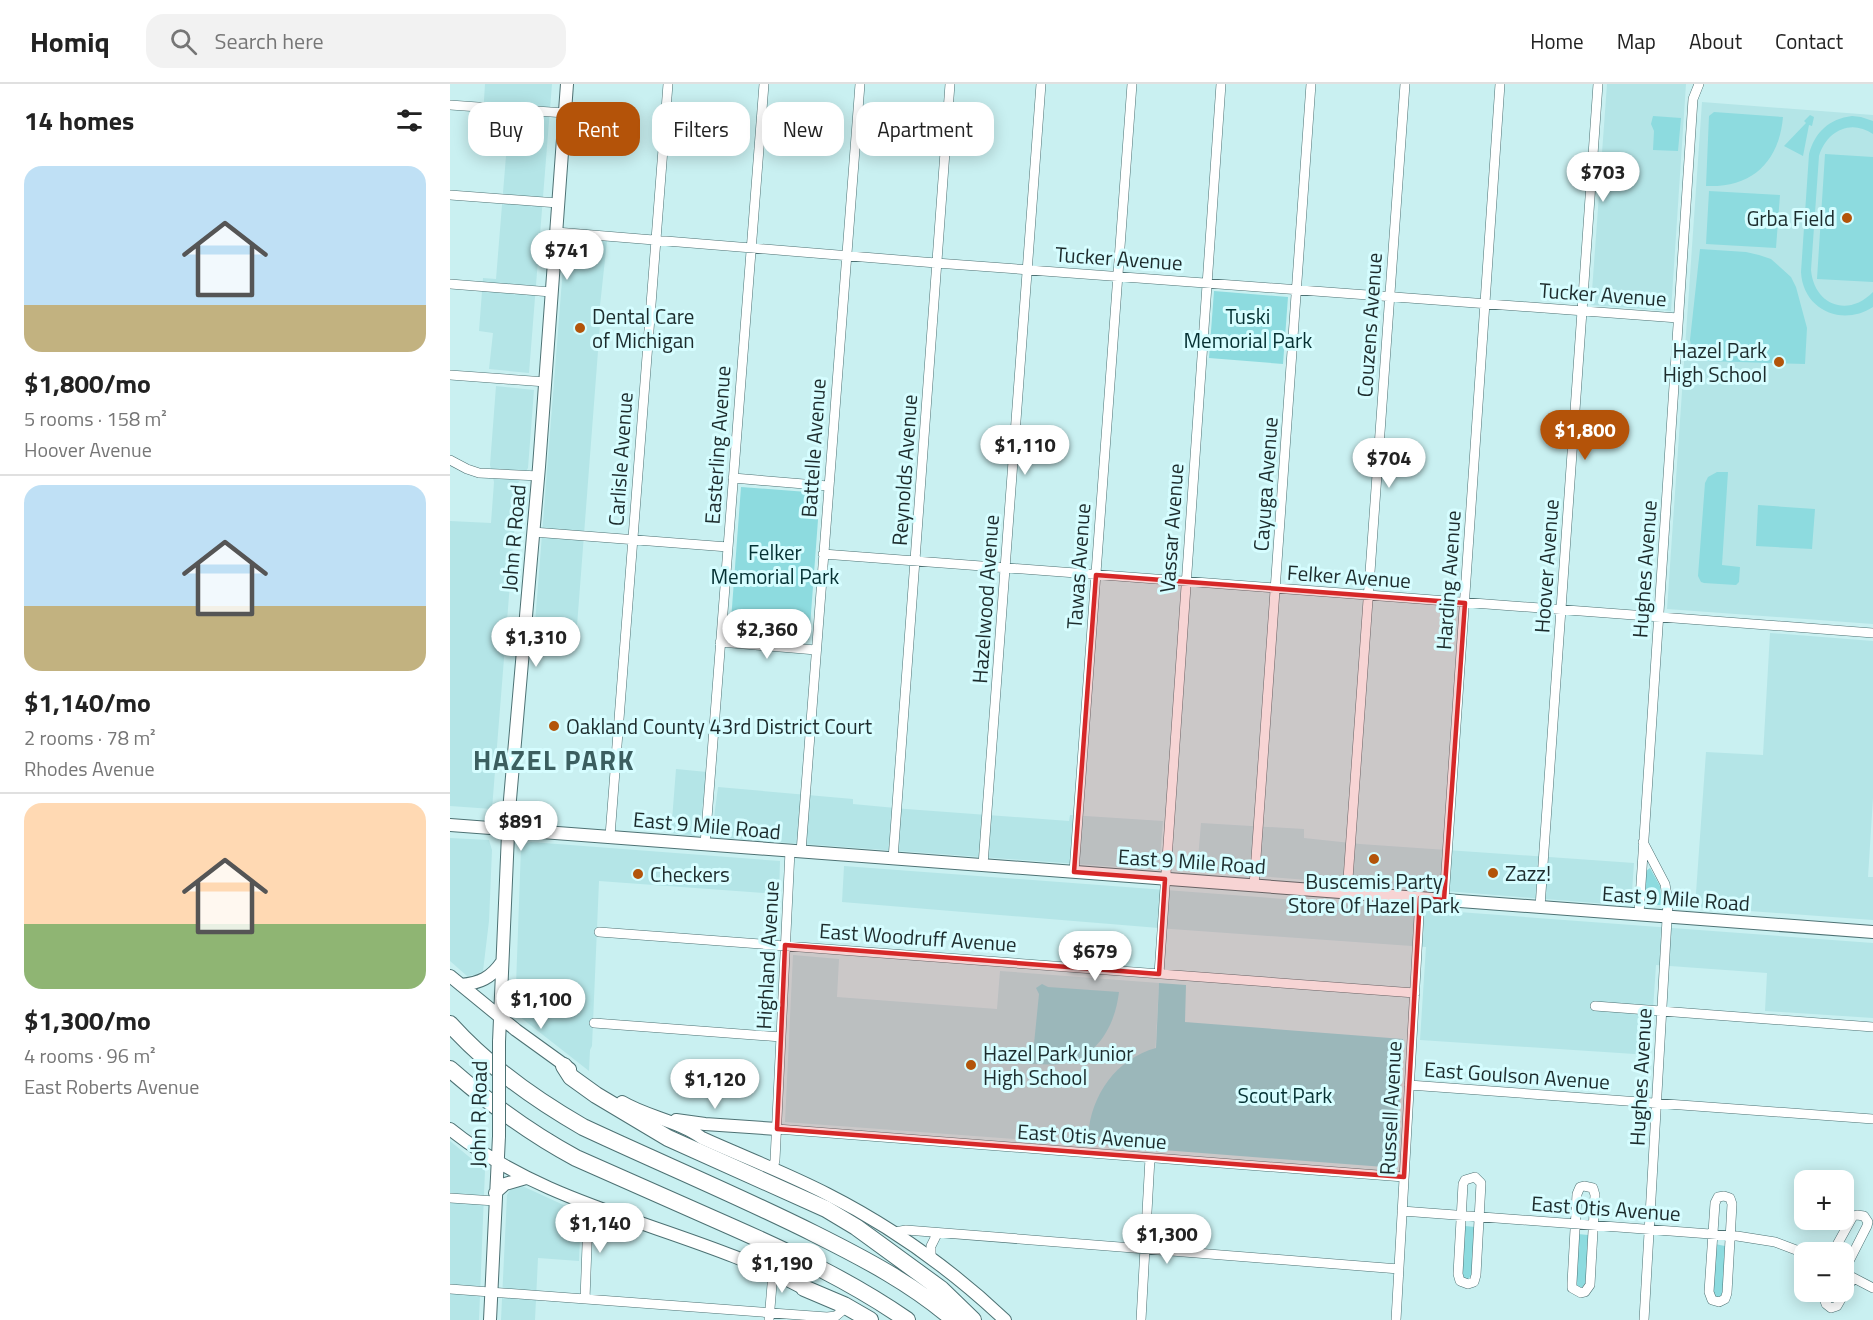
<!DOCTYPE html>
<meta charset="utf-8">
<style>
:root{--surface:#fff;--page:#f2f2f2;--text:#222;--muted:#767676;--line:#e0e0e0;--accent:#b45309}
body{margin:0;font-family:"Titillium Web",sans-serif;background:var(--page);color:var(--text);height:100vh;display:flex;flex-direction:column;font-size:22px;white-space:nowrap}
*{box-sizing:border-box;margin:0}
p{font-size:20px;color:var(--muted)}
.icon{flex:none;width:33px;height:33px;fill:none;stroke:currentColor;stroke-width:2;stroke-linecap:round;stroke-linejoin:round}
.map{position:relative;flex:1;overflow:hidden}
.details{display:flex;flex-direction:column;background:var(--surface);width:450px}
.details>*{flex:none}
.top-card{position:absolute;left:18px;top:18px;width:570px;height:54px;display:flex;gap:12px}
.controls{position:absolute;left:1344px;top:1086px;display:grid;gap:12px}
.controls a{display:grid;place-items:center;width:60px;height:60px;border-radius:12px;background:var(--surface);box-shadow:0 3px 15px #0003;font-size:30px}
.price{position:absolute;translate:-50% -51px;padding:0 14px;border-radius:21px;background:#fff;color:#222;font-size:20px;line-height:39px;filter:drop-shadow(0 2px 3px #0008)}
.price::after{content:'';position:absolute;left:50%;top:36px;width:18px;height:14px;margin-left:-9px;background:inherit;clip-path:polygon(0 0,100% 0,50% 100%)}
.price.selected{background:var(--accent);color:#fff}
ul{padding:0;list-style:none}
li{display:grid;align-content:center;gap:12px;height:318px;padding:0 24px}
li+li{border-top:2px solid var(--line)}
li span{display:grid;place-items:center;height:186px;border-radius:18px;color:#555}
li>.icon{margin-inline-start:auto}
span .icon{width:108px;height:108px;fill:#fffc;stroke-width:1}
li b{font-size:26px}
h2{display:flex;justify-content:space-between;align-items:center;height:72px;padding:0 24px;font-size:26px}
.pill{padding:0 21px;border-radius:18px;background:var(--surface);box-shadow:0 3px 15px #0003;font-size:21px;line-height:54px}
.pill.selected{background:var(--accent);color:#fff}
header{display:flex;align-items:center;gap:36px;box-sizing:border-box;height:84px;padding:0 30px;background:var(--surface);border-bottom:2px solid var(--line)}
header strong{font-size:28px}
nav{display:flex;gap:33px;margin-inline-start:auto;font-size:21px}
.search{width:420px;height:54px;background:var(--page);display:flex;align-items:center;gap:15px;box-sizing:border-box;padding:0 21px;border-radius:18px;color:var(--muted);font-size:22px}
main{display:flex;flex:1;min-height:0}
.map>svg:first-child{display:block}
.built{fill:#b4e5e7}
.green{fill:#8ddbdf}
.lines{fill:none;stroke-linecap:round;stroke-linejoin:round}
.street-casing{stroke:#4d7173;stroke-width:10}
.secondary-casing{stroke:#4d7173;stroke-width:14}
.highway-casing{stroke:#4d7173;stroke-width:18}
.street{stroke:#fff;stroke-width:9}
.secondary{stroke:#fff;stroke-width:12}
.highway{stroke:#fff;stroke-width:16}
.secondary-bridge-casing{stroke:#4d7173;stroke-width:14;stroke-linecap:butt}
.secondary-bridge{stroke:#fff;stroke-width:12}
.marked{fill:#d62828;fill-opacity:0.2;stroke:#d62828;stroke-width:4.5;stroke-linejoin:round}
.poi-dot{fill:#b3540a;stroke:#d6fdff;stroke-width:2}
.labels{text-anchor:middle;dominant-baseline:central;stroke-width:6;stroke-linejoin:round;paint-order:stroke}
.poi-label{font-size:21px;fill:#1d2c2d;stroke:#d6fdff;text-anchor:start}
.street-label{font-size:21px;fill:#1d2c2d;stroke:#d6fdff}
.park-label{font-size:21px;fill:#053133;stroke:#d6fdff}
.district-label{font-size:27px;font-weight:bold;letter-spacing:1.5px;fill:#3c5f60;stroke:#d6fdff}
</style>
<header>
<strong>Homiq</strong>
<div class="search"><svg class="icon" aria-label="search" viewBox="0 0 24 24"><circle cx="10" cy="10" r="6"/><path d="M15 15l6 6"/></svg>Search here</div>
<nav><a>Home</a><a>Map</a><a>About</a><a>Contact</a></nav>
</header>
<main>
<section class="details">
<h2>14 homes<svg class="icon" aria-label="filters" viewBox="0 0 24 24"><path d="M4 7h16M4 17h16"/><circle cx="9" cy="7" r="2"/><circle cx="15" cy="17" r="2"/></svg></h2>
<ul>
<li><span style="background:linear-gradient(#bfe0f5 75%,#c2b280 0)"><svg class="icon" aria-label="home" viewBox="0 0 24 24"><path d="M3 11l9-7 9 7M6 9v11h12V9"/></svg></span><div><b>$1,800/mo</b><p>5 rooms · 158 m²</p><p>Hoover Avenue</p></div></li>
<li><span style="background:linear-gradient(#bfe0f5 65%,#c2b280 0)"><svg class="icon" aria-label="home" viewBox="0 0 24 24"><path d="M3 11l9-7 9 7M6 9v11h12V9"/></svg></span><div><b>$1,140/mo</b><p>2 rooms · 78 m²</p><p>Rhodes Avenue</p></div></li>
<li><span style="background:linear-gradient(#ffd9b3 65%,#8fb573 0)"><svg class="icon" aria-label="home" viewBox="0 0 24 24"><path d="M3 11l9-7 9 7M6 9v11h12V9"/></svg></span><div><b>$1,300/mo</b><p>4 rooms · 96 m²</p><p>East Roberts Avenue</p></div></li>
</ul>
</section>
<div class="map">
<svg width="1423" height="1236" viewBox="0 0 1423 1236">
<rect width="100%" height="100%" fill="#c9f0f1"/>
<!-- built -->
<path class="built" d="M35,0H102L79,289L39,285L43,249L29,247L33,194L46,195L59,35L33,32Z
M1157,0H1236L1221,227L1141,221Z
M1252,18L1423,31V540L1217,525Z
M121,155L157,157L148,240L150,241L126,555L84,552L115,158Z
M46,302L84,306L78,384L68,399L42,725L0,722V437L41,439L44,398L40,381Z
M1320,549L1423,557V714L1418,793H1423V836L1245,823L1256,668L1313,671Z
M226,685L257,688L249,748L244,752L221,749Z
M268,703L403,715V720L456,725L619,737L620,731L713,737L709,786L272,754L262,749Z
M751,739L854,745V754L910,760L1184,779L1181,822L747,787Z
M0,754L39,756L42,766L39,837L33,887L25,891L17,892L0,877Z
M81,758L330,777L329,810L149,797L142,962L140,966L139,987L65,929L71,764L74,760Z
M394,782L1423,859V934L1315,927L1317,889L1206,881L1200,971L970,956L976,863L721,845L392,818Z
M343,871L389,875L387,913L547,925L550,887L709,899L700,1065L335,1038Z
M0,1057L35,1086L29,1236H0Z
M70,1101L131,1129L129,1177L88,1174L85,1236H51L57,1111L61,1104Z"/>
<!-- green -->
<path class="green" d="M1264,28L1333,33C1329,78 1302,104 1256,102L1259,32Z
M1360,31L1364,33L1362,42L1359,41L1353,72L1334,62L1356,39L1354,37Z
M1203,32L1231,34L1228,67L1203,66L1204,47L1201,40Z
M1402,32L1411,33L1423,37V50C1400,34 1376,48 1369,72L1361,186C1364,221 1398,234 1423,208V223C1392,243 1353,226 1351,188L1359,70C1365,48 1379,35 1402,32Z
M1375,70L1423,73V198L1367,195Z
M1259,107L1330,111L1326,164L1256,160Z
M1250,165L1296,168L1309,171L1321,175L1341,193L1346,203L1357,244L1355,280L1256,277C1245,273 1242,268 1240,256Z
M764,207L838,213L833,280L759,274Z
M1267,388H1278L1272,481L1290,483L1289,498L1286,501L1254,499L1251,498L1248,492L1255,399L1258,393Z
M291,403L370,409L359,556L280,550Z
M1308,421L1365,425L1362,465L1306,462Z
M1200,784L1210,802L1212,821H1207L1208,813L1204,811L1200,813L1198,820H1195L1196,787Z
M709,899L736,901L735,938L953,955L947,1084L700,1065V1056L638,1052C641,1011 666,975 706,964Z
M592,900L598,903L669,908C665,941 648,974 611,980C602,981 592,980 582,980L589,910L586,904Z
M1015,1142L1025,1143L1022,1191L1017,1196L1014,1195L1012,1190Z
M1128,1150L1138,1151L1136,1199L1131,1204L1126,1201Z
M1265,1160L1275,1162L1273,1210L1268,1214L1263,1211Z"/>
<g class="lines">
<defs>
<path id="street" d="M0,21L115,29
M0,111L108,119
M106,148L486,179L1228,234
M0,200L101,208
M0,291L96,298
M0,376L17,385L29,389L89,392
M283,394L378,402
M83,448L278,463
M373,470L1423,549
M270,558L366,566
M160,752L218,0
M1193,758L1215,800L1218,818L1194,1236
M255,760L314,0
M351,768L410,0
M443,775L500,0
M533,781L591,0
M624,788L682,0
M804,802L861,0
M897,809L955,0
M994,816L1050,0
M1090,823L1148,0
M1189,830L1243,15L1249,0
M149,848L965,909
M709,890L771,0
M1145,922L1423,943
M144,939L331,953
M959,1001L1423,1035
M327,1045L954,1093
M323,1085L325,1076L340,767
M1025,1093L1031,1099L1026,1191L1024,1198L1018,1200L1010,1197L1008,1190L1013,1100L1015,1096Z
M1134,1102L1143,1104L1145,1111L1140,1201L1135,1208L1131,1209L1122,1204V1199L1127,1110L1130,1103Z
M1274,1112L1280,1114L1282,1120L1277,1209L1275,1215L1269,1218L1262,1216L1259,1208L1265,1119L1268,1113Z
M0,1114L45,1117
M952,1127L1287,1152L1325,1158L1354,1169
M445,1148L456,1146L949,1185
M1383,1168L1403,1132L1407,1131L1414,1132L1418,1138L1417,1142L1394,1187
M481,1174V1162L487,1150
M1398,1191L1423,1204
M0,1205L377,1233L386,1232L393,1226
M1376,1208L1374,1214L1376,1220L1381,1224L1387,1222L1403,1194
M135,1215L138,1135L141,1122
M319,1236L323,1189
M691,1236L700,1074
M946,1236L970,814"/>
<path id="secondary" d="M0,741L1423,848
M0,892L66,946L120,985
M11,901C30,899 41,894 52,878
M49,958L59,727L89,383L117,0
M172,1018C197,1033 229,1037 252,1054C294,1073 336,1089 377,1110C442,1143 502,1186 555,1236
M226,1036L255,1040L327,1045
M0,1045C105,1130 245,1143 360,1208
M45,1109L55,1100L76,1094
M40,1236L49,1052"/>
<path id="highway" d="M0,940C38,982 84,1015 133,1043C210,1079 289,1112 365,1150C413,1174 463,1200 504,1236
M114,982L121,993L146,1011L218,1054L376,1125L406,1143L491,1205L523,1236
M0,985C39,1019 81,1050 126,1074C178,1097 230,1120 282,1143C343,1170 402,1198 457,1236
M354,1204L394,1221L420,1236"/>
</defs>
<!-- street casing -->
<use href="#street" class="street-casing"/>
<!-- secondary casing -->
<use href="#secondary" class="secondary-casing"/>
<!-- highway casing -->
<use href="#highway" class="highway-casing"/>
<!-- street -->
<use href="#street" class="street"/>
<!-- secondary -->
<use href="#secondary" class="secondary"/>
<!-- highway -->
<use href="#highway" class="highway"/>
<defs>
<path id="secondary-bridge" d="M49,1052V958"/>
</defs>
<!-- secondary-bridge casing -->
<use href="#secondary-bridge" class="secondary-bridge-casing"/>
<!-- secondary-bridge -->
<use href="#secondary-bridge" class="secondary-bridge"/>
</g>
<!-- marked area -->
<path class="marked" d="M646,491L1015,519L994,816L970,814L954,1093L327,1045L335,861L709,890L715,795L624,788Z"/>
<!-- markers -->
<g class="poi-dot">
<circle cx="1397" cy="134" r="6"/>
<circle cx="130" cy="244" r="6"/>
<circle cx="1329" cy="278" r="6"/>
<circle cx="104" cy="642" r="6"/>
<circle cx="924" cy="775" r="6"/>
<circle cx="1043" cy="789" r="6"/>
<circle cx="188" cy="790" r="6"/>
<circle cx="521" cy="981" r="6"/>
</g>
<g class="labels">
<!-- poi labels -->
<g class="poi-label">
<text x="1385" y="134" text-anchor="end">Grba Field</text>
<text x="142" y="232">Dental Care<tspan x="142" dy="24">of Michigan</tspan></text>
<text x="1317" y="266" text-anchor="end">Hazel Park<tspan x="1317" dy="24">High School</tspan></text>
<text x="116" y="642">Oakland County 43rd District Court</text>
<text x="1055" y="789">Zazz!</text>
<text x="200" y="790">Checkers</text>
<text x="924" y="797" text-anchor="middle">Buscemis Party<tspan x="924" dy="24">Store Of Hazel Park</tspan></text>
<text x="533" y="969">Hazel Park Junior<tspan x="533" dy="24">High School</tspan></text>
</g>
<!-- street labels -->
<g class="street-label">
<text transform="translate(669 174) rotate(4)">Tucker Avenue</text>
<text transform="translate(1153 210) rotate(4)">Tucker Avenue</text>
<text transform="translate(919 241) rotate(-86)">Couzens Avenue</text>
<text transform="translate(267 361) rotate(-86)">Easterling Avenue</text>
<text transform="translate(363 364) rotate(-86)">Battelle Avenue</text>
<text transform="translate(170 375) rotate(-86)">Carlisle Avenue</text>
<text transform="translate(454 386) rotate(-86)">Reynolds Avenue</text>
<text transform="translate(815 400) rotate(-86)">Cayuga Avenue</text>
<text transform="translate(721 444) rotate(-86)">Vassar Avenue</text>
<text transform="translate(63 454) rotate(-85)">John R Road</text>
<text transform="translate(628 482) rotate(-86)">Tawas Avenue</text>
<text transform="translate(1096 482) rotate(-86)">Hoover Avenue</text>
<text transform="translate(1194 485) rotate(-86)">Hughes Avenue</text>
<text transform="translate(899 492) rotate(4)">Felker Avenue</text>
<text transform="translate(998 496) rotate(-86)">Harding Avenue</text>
<text transform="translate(535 515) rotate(-86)">Hazelwood Avenue</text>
<text transform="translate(257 741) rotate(5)">East 9 Mile Road</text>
<text transform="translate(742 777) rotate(4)">East 9 Mile Road</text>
<text transform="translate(1226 814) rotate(4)">East 9 Mile Road</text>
<text transform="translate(468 853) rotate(4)">East Woodruff Avenue</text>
<text transform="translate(317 871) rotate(-87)">Highland Avenue</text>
<text transform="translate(1067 991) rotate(4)">East Goulson Avenue</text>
<text transform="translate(1190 993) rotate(-87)">Hughes Avenue</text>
<text transform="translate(940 1024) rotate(-87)">Russell Avenue</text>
<text transform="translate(28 1030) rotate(-89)">John R Road</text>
<text transform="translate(642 1052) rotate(4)">East Otis Avenue</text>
<text transform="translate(1156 1124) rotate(4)">East Otis Avenue</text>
</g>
<!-- park labels -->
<g class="park-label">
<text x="798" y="232">Tuski<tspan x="798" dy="24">Memorial Park</tspan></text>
<text x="325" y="468">Felker<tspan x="325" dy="24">Memorial Park</tspan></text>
<text x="835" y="1011">Scout Park</text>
</g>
<!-- district labels -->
<g class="district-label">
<text x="104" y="675">HAZEL PARK</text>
</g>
</g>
</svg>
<div class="controls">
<a>+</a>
<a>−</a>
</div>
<b class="price" style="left:1153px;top:119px">$703</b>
<b class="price" style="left:117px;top:197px">$741</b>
<b class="price selected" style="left:1135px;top:377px">$1,800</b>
<b class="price" style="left:575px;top:392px">$1,110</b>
<b class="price" style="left:939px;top:405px">$704</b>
<b class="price" style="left:317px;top:576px">$2,360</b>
<b class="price" style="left:86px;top:584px">$1,310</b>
<b class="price" style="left:71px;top:768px">$891</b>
<b class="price" style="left:645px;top:898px">$679</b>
<b class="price" style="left:91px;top:946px">$1,100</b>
<b class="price" style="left:265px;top:1026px">$1,120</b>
<b class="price" style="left:150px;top:1170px">$1,140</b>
<b class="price" style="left:717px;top:1181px">$1,300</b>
<b class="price" style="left:332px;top:1210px">$1,190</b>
<div class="top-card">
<a class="pill">Buy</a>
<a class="pill selected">Rent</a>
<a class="pill">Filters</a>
<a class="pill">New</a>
<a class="pill">Apartment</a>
</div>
</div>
</main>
